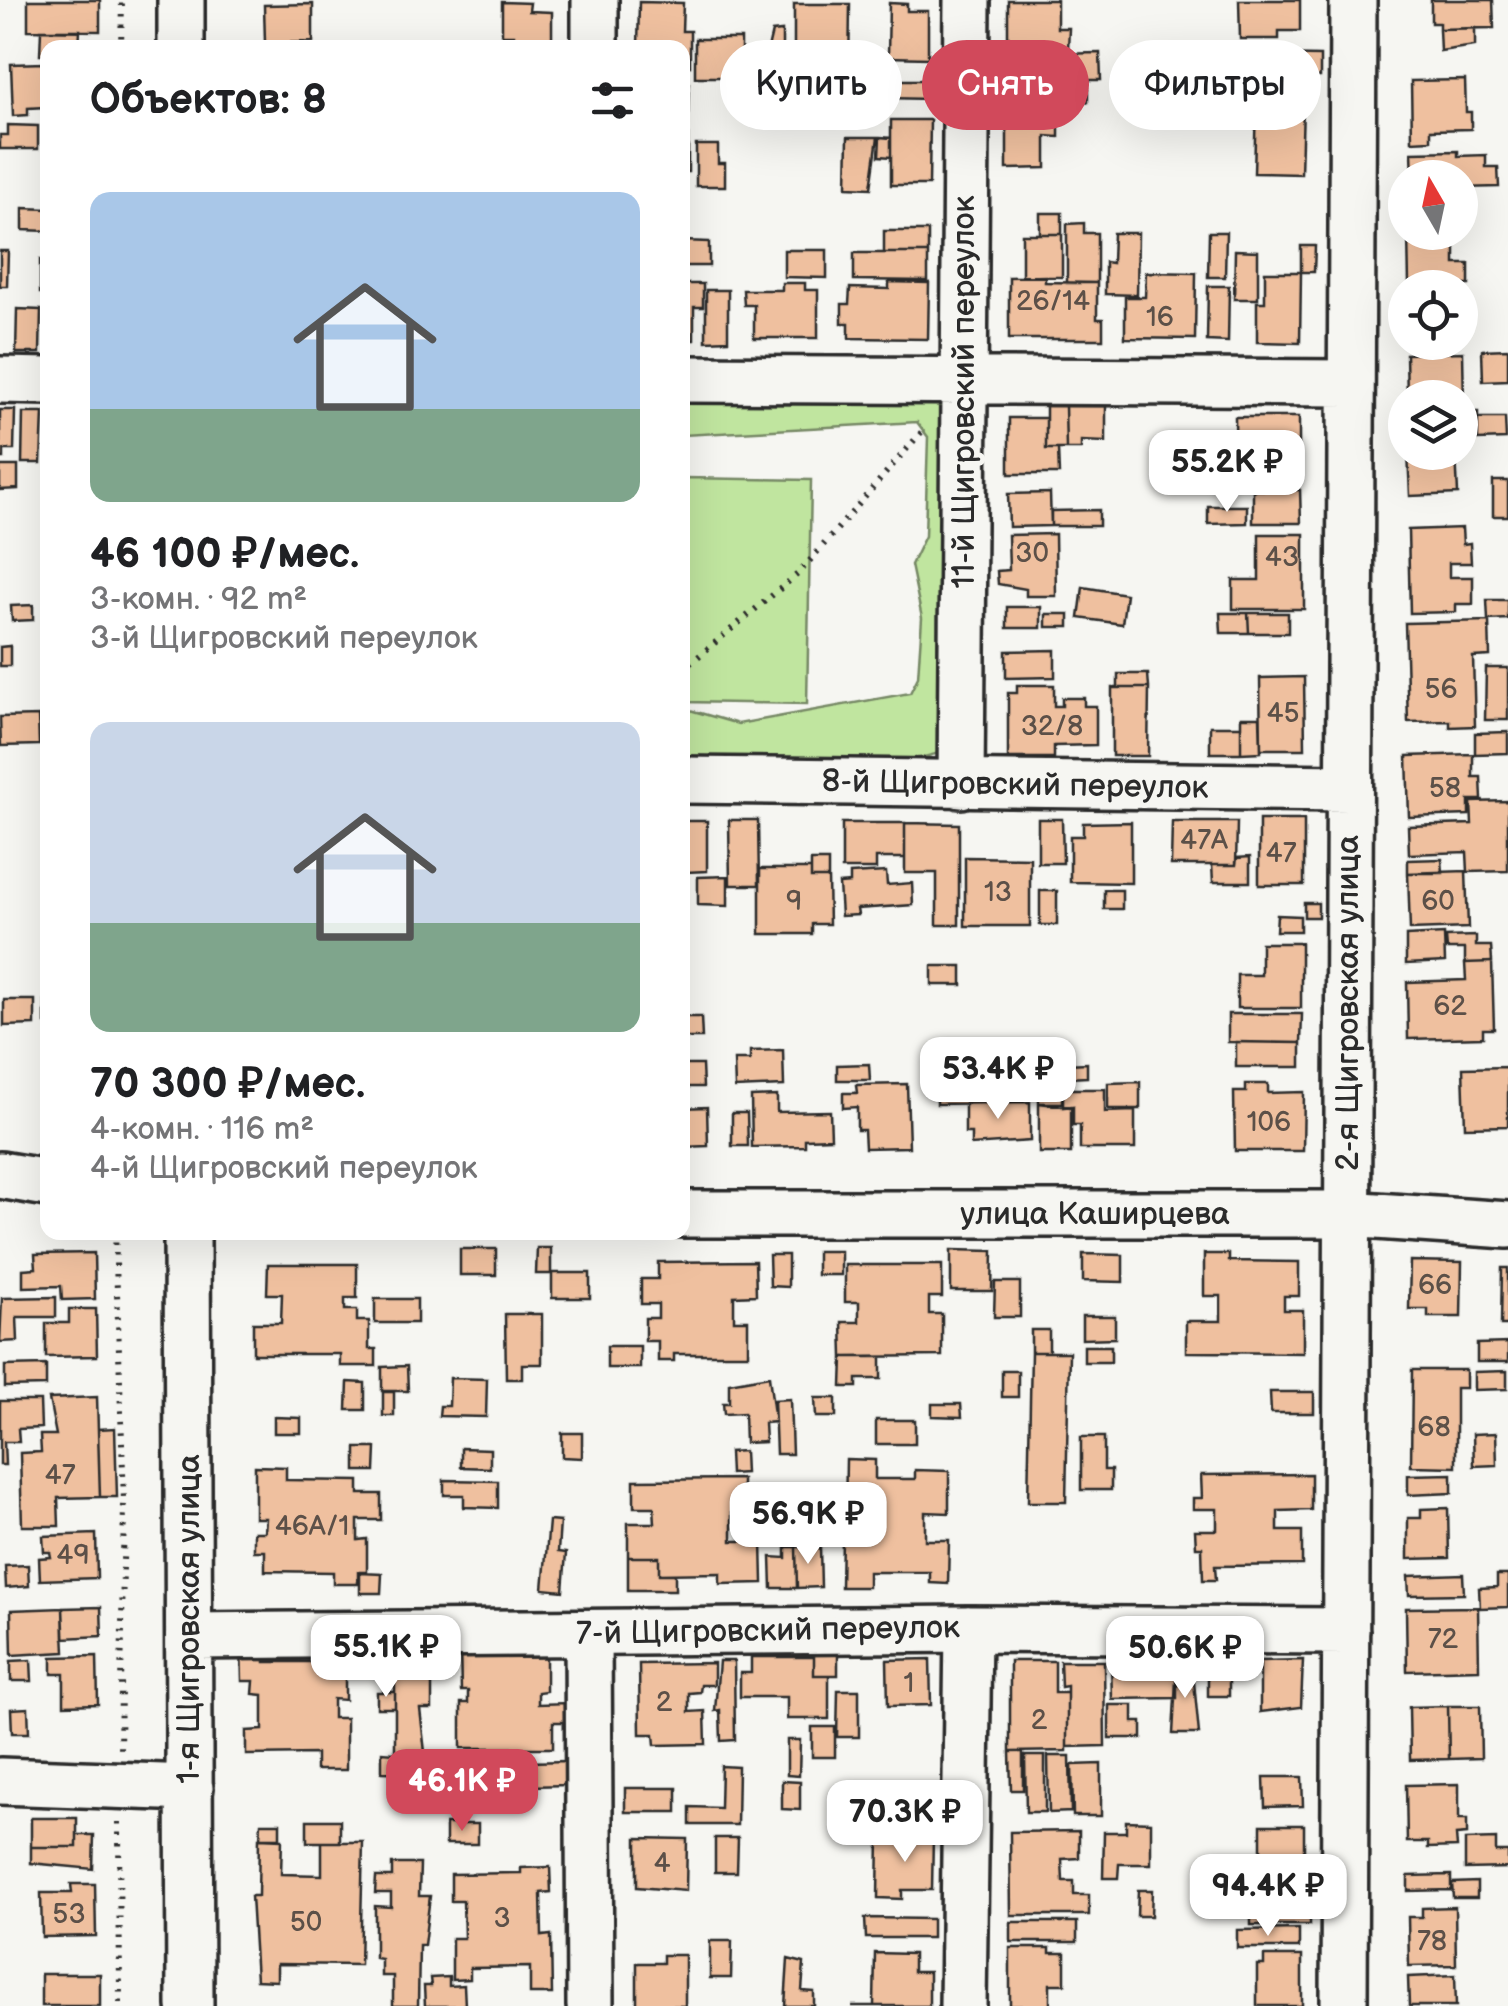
<!DOCTYPE html>
<html lang="ru">
<meta charset="utf-8">
<style>
:root{--surface:#fff;--page:#f6f6f6;--text:#202124;--muted:#757577;--accent:#d1495b}
body{margin:0;font-family:"Balsamiq Sans",sans-serif;background:var(--page);color:var(--text);height:100vh;display:flex;flex-direction:column;font-size:38px;white-space:nowrap}
*{box-sizing:border-box;margin:0}
p{font-size:32px;color:var(--muted)}
.icon{flex:none;width:55px;height:55px;fill:none;stroke:currentColor;stroke-width:2;stroke-linecap:round;stroke-linejoin:round}
.map{position:relative;flex:1;overflow:hidden}
.panel{position:absolute;left:40px;top:40px;width:650px;height:1200px;display:flex;flex-direction:column;background:var(--surface);border-radius:20px;box-shadow:0 10px 40px #0002}
.panel>*{flex:none}
.banner{position:absolute;left:720px;top:40px;width:638px;height:90px;display:flex;gap:20px}
.needle{width:65px;rotate:351deg}
.buttons{position:absolute;left:1388px;top:160px;display:grid;gap:20px}
.buttons a{display:grid;place-items:center;width:90px;height:90px;border-radius:50%;background:var(--surface);box-shadow:0 10px 40px #0002;font-size:50px}
.price{position:absolute;translate:-50% -85px;padding:0 22px;border-radius:20px;background:#fff;color:#222;font-size:32px;line-height:65px;filter:drop-shadow(0 2px 5px #0008)}
.price::after{content:'';position:absolute;left:50%;top:60px;width:30px;height:22px;margin-left:-15px;background:inherit;clip-path:polygon(0 0,100% 0,50% 100%)}
.price.on{background:var(--accent);color:#fff}
ul{padding:0;list-style:none}
li{display:grid;align-content:center;gap:20px;height:530px;padding:0 50px}
li span{display:grid;place-items:center;height:310px;border-radius:20px;color:#555}
li>.icon{margin-inline-start:auto}
span .icon{width:180px;height:180px;fill:#fffc;stroke-width:1}
li b{font-size:42px}
h2{display:flex;justify-content:space-between;align-items:center;height:120px;padding:0 50px;font-size:42px}
.tag{padding:0 35px;border-radius:45px;background:var(--surface);box-shadow:0 10px 40px #0002;font-size:35px;line-height:90px}
.tag.on{background:var(--accent);color:#fff}
.map>svg:first-child{display:block}
.green{fill:#c0e59f;stroke:#768865;stroke-width:2.5}
.building{fill:#efc09f;stroke:#2b2b2b;stroke-width:2.5}
.lines{fill:none;stroke-linecap:round;stroke-linejoin:round}
.minor-casing{stroke:#2b2b2b;stroke-width:52}
.path{stroke:#2b2b2b;stroke-width:6;stroke-dasharray:2.5 8;stroke-linecap:butt}
.minor{stroke:#f6f6f2;stroke-width:45}
.labels{text-anchor:middle;dominant-baseline:central;stroke-width:10;stroke-linejoin:round;paint-order:stroke}
.number-label{font-size:28px;fill:#5c5048}
.street-label{font-size:32px;fill:#2b2b2b;stroke:#f6f6f2}
</style>
<div class="map">
<svg width="1508" height="2006" viewBox="0 0 1508 2006">
<rect width="100%" height="100%" fill="#f6f6f2"/>
<filter id="ink" filterUnits="userSpaceOnUse"><feTurbulence type="fractalNoise" baseFrequency=".01" numOctaves="2"/><feDisplacementMap in="SourceGraphic" scale="20" xChannelSelector="R" yChannelSelector="G"/><feConvolveMatrix kernelMatrix="1 2 1 2 8 2 1 2 1" color-interpolation-filters="sRGB"/></filter>
<g filter="url(#ink)">
<!-- green -->
<path class="green" d="M683,392L940,394L957,415L947,740L936,754L900,763L683,756V708L738,724L910,693L918,677L922,618L911,565L925,536L928,437L917,422L683,435Z
M683,478L811,480L807,704L683,702Z"/>
<!-- building -->
<path class="building" d="M28,0H100V31L28,30Z
M1008,0H1057V28H1069L1068,49H1053V81H1008Z
M1239,0H1300V31H1279V39H1240Z
M1431,0H1493L1494,28L1439,29V23H1431Z
M502,2L530,3L529,11L552,12V48H514V35H502Z
M639,2L683,3L682,31H690V66L682,65V48H638Z
M889,3L907,4V11H928V58L888,57Z
M313,4V42L265,43L264,5Z
M794,4H850L849,77H794Z
M1475,28V46L1440,51L1439,29Z
M41,30H80L79,48H48V55H40Z
M782,31V77H751V57H766L772,32Z
M695,39H741V77H695Z
M1100,53L1101,80H1088V102H1038V81H1053V54Z
M1228,54L1320,56V77L1228,76Z
M44,63L45,107L28,108V115L13,116L11,64Z
M865,80H930L929,99L887,98L888,90H865Z
M1465,80L1466,112H1471V129L1431,130V140L1412,141L1411,81Z
M1165,82L1219,83V106L1164,105Z
M682,83H689L688,117H682Z
M1007,102H1059V137L1046,136V168L1007,169Z
M1256,105L1303,106L1301,174L1254,173Z
M682,117H688V172H682Z
M891,120H930L929,185H891Z
M8,125L38,126V149H0V135H8Z
M848,137H878L871,188L847,187Z
M880,137L891,138V157L879,156Z
M696,145H718V163H725V186H696Z
M1458,151V156L1486,155V167H1498L1499,187L1460,188V178H1413L1412,152Z
M23,208L48,209V231L23,230Z
M1040,213H1062V234H1040Z
M1084,223V233H1097V283H1067V224Z
M884,231H928V253H884Z
M1209,232H1226L1225,277H1208Z
M1113,233H1138L1137,295L1105,294V262L1112,263Z
M1455,233V264H1469V285H1409L1408,234Z
M1022,234H1062V277L1022,276Z
M47,241L48,293H40V260H47Z
M682,241L709,242V266H682Z
M1301,246H1315L1314,272H1301Z
M784,250H827V278L784,277Z
M1235,250L1258,251V299H1234Z
M0,251H8L7,286H0Z
M854,253H928V281L854,280Z
M1146,272L1196,273L1195,339L1125,338V297H1145Z
M1265,272H1301L1300,343L1257,342V302H1265Z
M1045,276V282L1097,283V319H1103V339H1009V277Z
M889,282L929,283L928,339L849,338V323H842V304H849L850,288L889,289Z
M782,283H805V290H818V338H754V305H744L743,290H782Z
M682,284H703V307H694V340H682Z
M1208,286H1229L1228,342L1207,341Z
M706,290H728V340L706,341Z
M17,309L41,310L40,353H16Z
M1508,349V380L1483,381L1482,350Z
M1463,352L1464,405H1460V398H1407L1406,354Z
M1046,406H1065L1066,449H1046Z
M1065,406H1106V442L1081,441V449H1066Z
M0,410H15L14,450H4V458H0Z
M1460,412H1478V431L1462,432L1460,451Z
M23,413H43L41,463H22Z
M1235,417H1299V468H1268V481H1236Z
M1009,418H1046V449H1058L1059,474H1009Z
M1478,418H1505L1506,439L1478,440Z
M1408,452H1456L1458,494L1410,496Z
M0,466H18V489L0,490Z
M1493,481H1508V516H1493Z
M1253,490H1300L1301,523H1253Z
M1050,493L1051,526L1009,527L1008,494Z
M1208,506H1247V523L1208,524Z
M1099,510V526H1051V511Z
M1462,528L1463,544L1470,543L1471,563H1449V577H1473V604H1456V612L1410,613L1408,530Z
M1055,534L1056,596H1026V589L998,584L997,571L1009,570L1008,535Z
M1259,534H1304V609H1233V580H1259Z
M1083,587L1126,594L1122,624L1079,618Z
M1487,600H1508V619L1488,620Z
M33,605V620L12,621L11,606Z
M1007,607H1041V628H1007Z
M1220,613H1248L1249,633H1221Z
M1248,613H1288V633H1249Z
M1046,614H1069V627H1046Z
M1489,621L1490,656L1473,657L1475,726L1450,727V721L1408,722L1405,623Z
M10,646V666H0V647Z
M1055,650V677L1006,678V651Z
M1486,668H1508V720H1485Z
M1118,674H1148L1149,688H1118Z
M1304,677L1305,749H1261L1260,678Z
M1017,685H1054V706H1062V698H1084V706H1096V745L1054,746V758H1008V693H1017Z
M1112,688H1149L1148,756H1112Z
M38,716L39,745L1,746L0,717Z
M1241,717H1260L1261,752L1241,753Z
M1210,726H1241V753H1210Z
M1508,732V753L1475,754V733Z
M1473,754V777H1481L1482,800H1469V815L1409,817L1407,756Z
M1508,801V871L1468,872L1467,852L1409,854L1408,826L1472,824L1471,802Z
M1038,819H1062L1063,863H1038Z
M729,820H758L759,885H730Z
M1259,820H1304V885H1259Z
M682,821H707V871L686,872Z
M1131,822V883L1070,882V836H1083V823Z
M1172,822H1237L1236,865H1171Z
M842,823H905V858H876V869H842Z
M905,823L959,824V925H937V873H905Z
M965,857L1030,858V926H965Z
M1250,857V882H1213L1212,865H1236L1237,858Z
M1442,859L1443,873H1408V860Z
M811,861H828V878H811Z
M760,869H811V878H828L829,924H812V934H760Z
M1466,871L1468,928L1410,930L1408,873Z
M886,872L887,885L912,883L913,905L857,909L858,915L841,916L839,884L850,883V874Z
M728,876V906L698,905V877Z
M1104,890H1122V909H1104Z
M1040,891H1057V925H1040Z
M1304,903H1318V917H1304Z
M1277,915L1300,916V931H1276Z
M1444,934L1445,962L1406,964V936Z
M1476,936V946H1491L1492,962L1465,963V949H1447L1446,937Z
M1261,943H1301V1008H1237V975H1261Z
M45,957H48V1023H45Z
M1492,962L1494,1029H1483V1037L1408,1039L1407,982L1466,980L1465,963Z
M932,966H962V985H932Z
M4,1000H35V1025L4,1026Z
M1228,1014H1302L1301,1043L1228,1042Z
M682,1017H701L702,1038H682Z
M1236,1042L1301,1043V1067H1236Z
M783,1050L784,1086L735,1088L734,1060H750V1051Z
M1087,1063V1077L1068,1078L1067,1064Z
M869,1064L870,1080H837V1065Z
M682,1065H702L703,1087H682Z
M1508,1067V1126L1465,1127L1463,1068Z
M1062,1077V1103H1039V1078Z
M937,1080H992V1103L937,1104Z
M1140,1082V1109H1108V1083Z
M907,1084L909,1147L865,1148L864,1130H857V1107L843,1108V1093H857L856,1085Z
M1246,1084H1268V1093L1304,1092L1303,1151H1235L1234,1092H1246Z
M1063,1089H1105V1112L1135,1111V1149H1080V1125H1073V1106L1063,1107Z
M777,1096V1112L830,1111L831,1138L805,1139V1146L752,1147L751,1097Z
M1030,1102V1141L971,1145V1133H965V1103Z
M1039,1103L1071,1107V1153H1039Z
M707,1107L708,1146L682,1147V1108Z
M732,1113H747L748,1146H732Z
M537,1248H551V1274H536Z
M460,1249H496V1275H460Z
M951,1250L993,1251L992,1291H951Z
M817,1251H841V1275H817Z
M94,1253L95,1299L62,1300L61,1286L23,1287V1269L36,1268L35,1254Z
M1083,1254L1123,1255V1282L1083,1281Z
M1204,1254H1229V1261L1299,1262V1296H1284V1310H1303V1353L1186,1352V1321H1221V1296H1204Z
M769,1255H788V1287L770,1286Z
M755,1261L756,1295L734,1296V1320H748V1354H674V1361H658V1341H645V1318H658V1304H641V1279H658V1262Z
M1410,1261L1462,1262L1461,1317H1428V1309H1409Z
M268,1264H357V1298H345V1310H357V1321H369V1349H376V1366H340V1354H253V1323H281L282,1294H267Z
M845,1265H942V1297H929V1314H942V1356L843,1357L842,1322H859V1302H845Z
M1502,1268H1508V1325H1501Z
M552,1273H590V1298H552Z
M995,1282H1020V1317H994Z
M56,1297V1317H17L18,1341L0,1342L2,1298Z
M375,1299H417V1323H375Z
M69,1309H96L97,1356L46,1357V1323H69Z
M505,1314H542V1364H522V1379H506Z
M1082,1316H1115V1338L1082,1339Z
M1031,1330H1049V1352H1031Z
M1508,1343V1362H1477V1344Z
M607,1346H640V1368H607Z
M1084,1346H1111V1362H1084Z
M1031,1352H1069L1066,1502H1028Z
M843,1357H881V1379H857V1387H842Z
M46,1365V1386L5,1387V1366Z
M407,1366L408,1391H382V1367Z
M1412,1370H1466V1388H1456V1467L1411,1466Z
M1002,1371H1018V1397H1002Z
M1507,1371V1389L1474,1390V1372Z
M769,1376L775,1422L764,1423L765,1442L745,1443L744,1413L724,1414L723,1403H729V1383Z
M450,1378L487,1379L486,1417L439,1416L440,1406H449Z
M348,1382L365,1383V1410H347Z
M383,1392H394V1416H383Z
M1270,1392H1314V1413H1271Z
M97,1397L100,1497L58,1498L59,1526H22L20,1453L41,1452L40,1435H56L49,1399Z
M815,1398H836V1417H816Z
M790,1399L792,1454H776L774,1400Z
M0,1401H40L41,1428L18,1429L19,1442H4L5,1465H0Z
M932,1404H961L962,1417L932,1416Z
M274,1417L301,1418V1433H274Z
M876,1420H915V1444H876Z
M115,1428L117,1497H100L98,1429Z
M562,1433H582V1458L562,1457Z
M1496,1433L1497,1465L1474,1466L1473,1434Z
M1081,1437H1104V1470H1111V1490H1081Z
M356,1448H376L375,1471H356Z
M461,1448L490,1449V1468L461,1467Z
M744,1451L745,1473L730,1474L729,1452Z
M846,1459L875,1460V1479H915V1470L949,1471V1513L925,1512V1540H949L948,1584L930,1583V1572H868V1587H841L842,1538H857V1518H845Z
M255,1466L286,1467V1480L359,1481V1494H381V1520H358V1540L367,1539V1572H358V1584H333V1572L265,1571V1551H254V1532H265L266,1518H255Z
M1311,1474V1510L1278,1511V1531H1302V1565L1215,1566L1216,1580H1203L1202,1547H1196L1195,1530H1217V1509H1193V1498H1202L1201,1475Z
M1452,1474V1493L1408,1495V1475Z
M742,1479V1510H732V1541H762L763,1583L720,1584V1573L659,1574V1557H628V1523H655L654,1507H634V1480Z
M444,1480L498,1481V1508L464,1507V1495H444Z
M1448,1508L1449,1558L1408,1559V1518H1421V1509Z
M549,1521L560,1522L558,1552L566,1553L563,1591L543,1589Z
M96,1534L97,1578L40,1580L39,1558L51,1557L50,1552H44L43,1536Z
M786,1547H796L797,1588H772L771,1557L786,1558Z
M796,1547H820L821,1587L797,1588Z
M628,1557H659V1574H675V1590H628Z
M28,1565L29,1586L6,1588L5,1566Z
M360,1573L382,1574L381,1593H360Z
M1463,1574L1464,1594L1409,1595L1408,1576Z
M1497,1575H1508V1607L1480,1608L1479,1588L1497,1587Z
M101,1607L102,1636L64,1638L63,1608Z
M1478,1607L1479,1669L1407,1671L1406,1608Z
M63,1608L65,1652L12,1655L11,1610Z
M814,1644H838V1675H814Z
M241,1645H265V1662H317V1648L345,1647V1700L333,1699V1718H346V1770H316V1754L246,1755V1731L263,1730V1695L253,1694L254,1681H242Z
M460,1647L546,1654V1691L538,1692V1704L569,1703L570,1722H553V1748H461V1703H468V1691H461Z
M97,1656L98,1704L64,1705V1674H52V1657Z
M751,1657H814V1675H829V1719H787V1697H740V1673H751Z
M930,1659L931,1705L888,1706L887,1660Z
M31,1660L32,1681H11V1661Z
M395,1660H420V1680H432V1709H420L425,1752H431V1773L382,1772V1752L395,1753Z
M1303,1660L1301,1707L1260,1712V1661Z
M719,1661H734L735,1740L721,1741L720,1710L715,1711Z
M1010,1661H1055V1693H1067V1751L1010,1752Z
M1060,1661H1104L1105,1746L1067,1747V1686L1061,1687Z
M1192,1661L1199,1734H1173L1177,1662Z
M1229,1661V1696H1208V1662Z
M1111,1662H1177V1698L1112,1699Z
M714,1663V1685H701L700,1692L689,1693V1712L705,1711L706,1744L655,1745L654,1734H640L639,1664Z
M838,1690H859V1737H837Z
M377,1692H395V1708H377Z
M1109,1705H1133V1722H1142V1738H1109Z
M1448,1706L1449,1759L1410,1760L1409,1707Z
M1448,1706H1480L1481,1758L1449,1759Z
M28,1708L29,1733H12L11,1709Z
M812,1727H835V1757H812Z
M787,1740H800L799,1776L787,1775Z
M1010,1752H1023V1790H1011Z
M1025,1756H1045V1812H1026Z
M1048,1756H1070L1071,1812L1049,1813Z
M566,1761L567,1785L530,1786L529,1762Z
M447,1763H459L460,1785H448Z
M1101,1764V1816H1073L1072,1765Z
M721,1766L738,1767L737,1825H690V1807L720,1808Z
M1264,1777H1302L1303,1806L1265,1807Z
M782,1781L800,1782V1810L782,1809Z
M1459,1784V1819H1467V1834L1456,1835L1457,1847L1428,1848V1842H1407L1406,1785Z
M625,1788H677V1812H625Z
M31,1818H77V1847H31Z
M307,1820H340V1842H307Z
M1126,1821L1151,1822V1864H1119L1118,1878H1103L1104,1832H1126Z
M261,1823H280V1838H260Z
M446,1824H478V1844H446Z
M1261,1825H1304V1892H1261Z
M1079,1831V1858L1062,1859L1063,1881H1074V1895H1089V1915H1011L1010,1832Z
M77,1835H94L93,1869L31,1863V1847H77Z
M879,1835H933L932,1890H902V1899L878,1898Z
M259,1838L282,1839L281,1874L322,1875V1842H363L360,1965L277,1964V1981L256,1980L251,1896H258Z
M637,1838L687,1839L686,1891L637,1887Z
M715,1838H738L737,1872H715Z
M1496,1839V1852H1508V1868L1465,1869V1840Z
M392,1864H420L419,1896H430L424,1945H419L418,2006H393V1976H381V1959L375,1958V1906L391,1907V1893H375L376,1877H392Z
M550,1867L551,1892L541,1893L542,1936L551,1935L552,1994H530V1967L470,1968V1979L452,1980V1938H464L463,1901H451V1874L521,1873V1868Z
M1451,1875V1890L1408,1891V1876Z
M1477,1882V1898H1453L1452,1883Z
M71,1884H95L96,1936L42,1937L41,1893H72Z
M1138,1890H1152L1151,1916H1137Z
M1304,1892H1310V1925H1251V1893Z
M1455,1907L1456,1965L1409,1966L1408,1917H1422V1908Z
M865,1918L932,1919V1938H866Z
M1011,1922H1077V1942H1011Z
M1299,1929V1948H1237V1930Z
M710,1941H732L731,1978H710Z
M1010,1948H1050V1953H1065V1984H1050V2006H1010Z
M875,1953L913,1954V1972H929V2006H852H874Z
M663,1955H685V2006H637V1963H663Z
M1264,1956H1302V2006H1257V1965H1264Z
M788,1959L804,1963L802,1991L814,1992V2006H785Z
M41,1974H100V2006H41Z
M1455,1975L1456,2006H1409L1408,1977Z
M449,1977V1986L464,1985L465,2006H425L424,1986H431L430,1978Z"/>
<g class="lines">
<defs>
<path id="minor" d="M181,0V48
M595,48V0
M682,379L1349,383
M0,380L48,381
M682,780L1348,788
M961,785L967,0
M0,1175L48,1183
M682,1214H1347L1508,1225
M187,1232L190,2006
M588,1633L590,2006
M190,1636L968,1629L1346,1631
M0,1781L190,1788
M963,2006L968,1629
M1344,2006L1353,0"/>
</defs>
<!-- minor casing -->
<use href="#minor" class="minor-casing"/>
<!-- path -->
<path class="path" d="M121,48L122,0
M682,670L799,573L925,428
M115,1232L124,1502L120,1750
M119,1822L120,2006"/>
<!-- minor -->
<use href="#minor" class="minor"/>
</g>
</g>
<g class="labels">
<!-- number labels -->
<g class="number-label">
<text x="1053" y="301">26/14</text>
<text x="1160" y="317">16</text>
<text x="1032" y="553">30</text>
<text x="1282" y="557">43</text>
<text x="1441" y="689">56</text>
<text x="1283" y="713">45</text>
<text x="1052" y="726">32/8</text>
<text x="1445" y="788">58</text>
<text x="1204" y="840">47А</text>
<text x="1281" y="853">47</text>
<text x="998" y="892">13</text>
<text x="794" y="901">9</text>
<text x="1438" y="901">60</text>
<text x="1450" y="1006">62</text>
<text x="1269" y="1122">106</text>
<text x="1435" y="1285">66</text>
<text x="1434" y="1427">68</text>
<text x="60" y="1475">47</text>
<text x="312" y="1526">46А/1</text>
<text x="73" y="1555">49</text>
<text x="1443" y="1639">72</text>
<text x="909" y="1683">1</text>
<text x="664" y="1702">2</text>
<text x="1039" y="1720">2</text>
<text x="662" y="1863">4</text>
<text x="69" y="1914">53</text>
<text x="502" y="1918">3</text>
<text x="306" y="1922">50</text>
<text x="1432" y="1941">78</text>
</g>
<!-- street labels -->
<g class="street-label">
<text transform="translate(964 392) rotate(-90)">11-й Щигровский переулок</text>
<text transform="translate(1015 785) rotate(1)">8-й Щигровский переулок</text>
<text transform="translate(1348 1003) rotate(-90)">2-я Щигровская улица</text>
<text x="1095" y="1214">улица Каширцева</text>
<text transform="translate(189 1619) rotate(-90)">1-я Щигровская улица</text>
<text transform="translate(768 1631) rotate(-1)">7-й Щигровский переулок</text>
</g>
</g>
</svg>
<div class="buttons">
<a><svg class="needle" viewBox="-14 -14 28 28"><path d="M0-13l5 13h-10z" fill="#e53935"/><path d="M0 13l5-13h-10z" fill="#757577"/></svg></a>
<a><svg class="icon" aria-label="locate" viewBox="0 0 24 24"><circle cx="12" cy="12" r="6"/><path d="M12 2v4M12 18v4M2 12h4M18 12h4"/></svg></a>
<a><svg class="icon" aria-label="layers" viewBox="0 0 24 24"><path d="M12 4l9 5-9 5-9-5zM3 14l9 5 9-5"/></svg></a>
</div>
<b class="price" style="left:1227px;top:515px">55.2K ₽</b>
<b class="price" style="left:998px;top:1122px">53.4K ₽</b>
<b class="price" style="left:808px;top:1567px">56.9K ₽</b>
<b class="price" style="left:386px;top:1700px">55.1K ₽</b>
<b class="price" style="left:1185px;top:1701px">50.6K ₽</b>
<b class="price on" style="left:462px;top:1834px">46.1K ₽</b>
<b class="price" style="left:905px;top:1865px">70.3K ₽</b>
<b class="price" style="left:1268px;top:1939px">94.4K ₽</b>
<div class="banner">
<a class="tag">Купить</a>
<a class="tag on">Снять</a>
<a class="tag">Фильтры</a>
</div>
<section class="panel">
<h2>Объектов: 8<svg class="icon" aria-label="filters" viewBox="0 0 24 24"><path d="M4 7h16M4 17h16"/><circle cx="9" cy="7" r="2"/><circle cx="15" cy="17" r="2"/></svg></h2>
<ul>
<li><span style="background:linear-gradient(#a9c7e8 70%,#7fa58c 0)"><svg class="icon" aria-label="home" viewBox="0 0 24 24"><path d="M3 11l9-7 9 7M6 9v11h12V9"/></svg></span><div><b>46 100 ₽/мес.</b><p>3-комн. · 92 m²</p><p>3-й Щигровский переулок</p></div></li>
<li><span style="background:linear-gradient(#c9d6e8 65%,#7fa58c 0)"><svg class="icon" aria-label="home" viewBox="0 0 24 24"><path d="M3 11l9-7 9 7M6 9v11h12V9"/></svg></span><div><b>70 300 ₽/мес.</b><p>4-комн. · 116 m²</p><p>4-й Щигровский переулок</p></div></li>
</ul>
</section>
</div>
